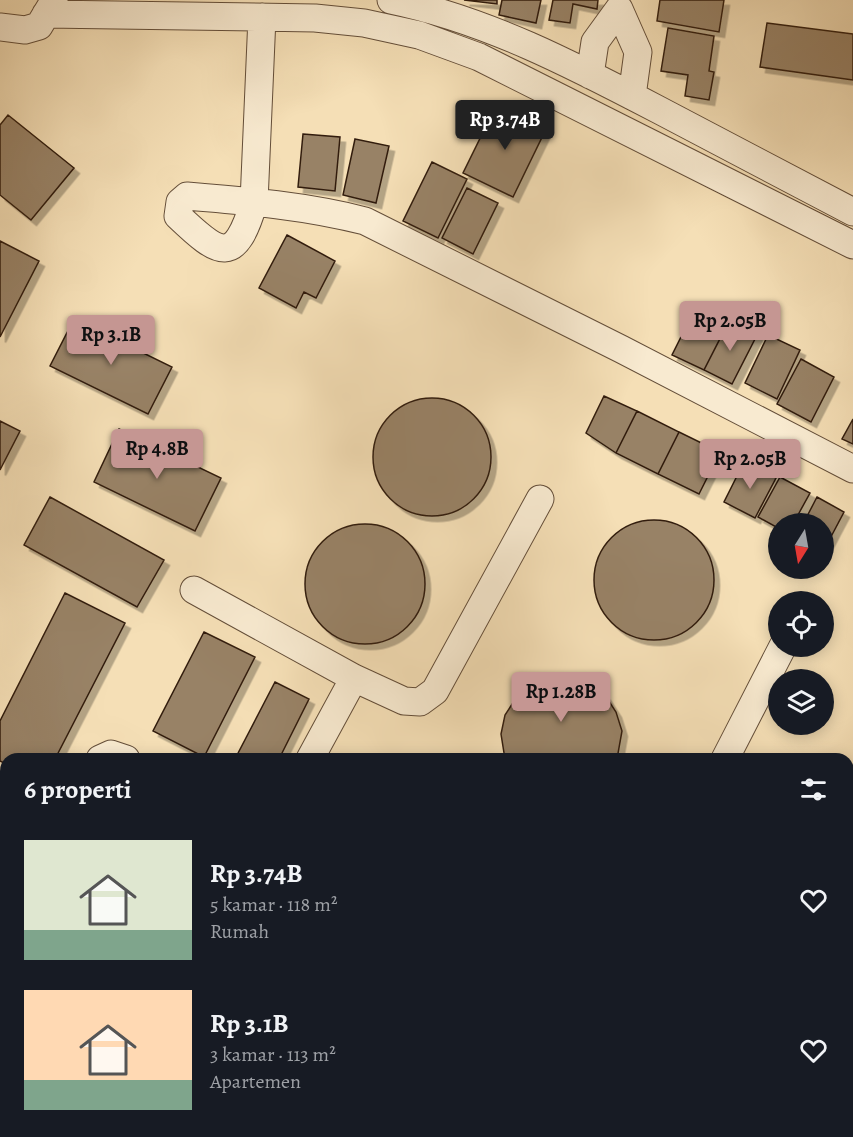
<!DOCTYPE html>
<html lang="id">
<meta charset="utf-8">
<style>
:root{--surface:#171b24;--page:#20242c;--text:#f1f3f6;--muted:#9ea1a6;--accent:#c59692}
body{margin:0;font-family:Alegreya,serif;background:var(--page);color:var(--text);height:100vh;display:flex;flex-direction:column;font-size:22px;white-space:nowrap}
*{box-sizing:border-box;margin:0}
p{font-size:20px;color:var(--muted)}
.icon{flex:none;width:33px;height:33px;fill:none;stroke:currentColor;stroke-width:2;stroke-linecap:round;stroke-linejoin:round}
.map{position:relative;flex:1;overflow:hidden}
.details{position:absolute;left:0px;top:753px;width:854px;height:384px;display:flex;flex-direction:column;background:var(--surface);border-radius:18px 18px 0 0;box-shadow:0 3px 15px #0003}
.details>*{flex:none}
.needle{width:39px;rotate:191deg}
.tools{position:absolute;left:768px;top:513px;display:grid;gap:12px}
.tools a{display:grid;place-items:center;width:66px;height:66px;border-radius:50%;background:var(--surface);box-shadow:0 3px 15px #0003;font-size:30px}
.price{position:absolute;translate:-50% -51px;padding:0 14px;border-radius:6px;background:var(--accent);color:#111;font-size:20px;line-height:39px;filter:drop-shadow(0 2px 3px #0008)}
.price::after{content:'';position:absolute;left:50%;top:36px;width:18px;height:14px;margin-left:-9px;background:inherit;clip-path:polygon(0 0,100% 0,50% 100%)}
.price.on{background:#222;color:#fff}
ul{padding:0;list-style:none}
li{display:flex;align-items:center;gap:18px;height:150px;padding:0 24px}
li span{display:grid;place-items:center;flex:none;width:168px;height:120px;border-radius:0px;color:#555}
li>.icon{margin-inline-start:auto}
span .icon{width:72px;height:72px;fill:#fffc;stroke-width:1}
li b{font-size:26px}
h2{display:flex;justify-content:space-between;align-items:center;height:72px;padding:0 24px;font-size:26px}
.map>svg:first-child{display:block}
.green{fill:#d4be9a;stroke:#846e54;stroke-width:1.5}
.building{fill:#988266;stroke:#331e0f;stroke-width:1.5;filter:url(#shadow)}
.lines{fill:none;stroke-linecap:round;stroke-linejoin:round}
.minor-casing{stroke:#644e39;stroke-width:29}
.minor{stroke:#f8ead0;stroke-width:27}
</style>
<div class="map">
<svg width="853" height="1137" viewBox="0 0 853 1137">
<defs>
<filter id="shadow"><feDropShadow dx="5.5" dy="5.5" stdDeviation="0" flood-color="#0004"/></filter>
</defs>
<rect width="100%" height="100%" fill="#f5dfb6"/>
<filter id="stains"><feTurbulence type="fractalNoise" baseFrequency=".00333" numOctaves="4"/><feColorMatrix values="0 0 0 0 .2 0 0 0 0 .09 0 0 0 0 .02 0 0 0 .5 -.17"/></filter>
<radialGradient id="worn" r=".72"><stop offset=".6" stop-color="#630" stop-opacity="0"/><stop offset="1" stop-color="#630" stop-opacity=".3"/></radialGradient>
<!-- green -->
<path class="green" d="M853,1056V1137H809L813,1131H848V1066Z"/>
<!-- building -->
<path class="building" d="M464,0H497V4Z
M502,0H541L536,23L499,15Z
M553,0H598L597,9L573,4L570,23L549,20Z
M660,0H724L719,32L657,21Z
M767,23L853,34V80L760,67Z
M668,28L714,36L709,71L714,72L709,100L685,96L688,75L661,71Z
M496,106L546,129L513,197L463,173Z
M8,115L74,168L31,220L0,195V125Z
M303,134L340,137L335,191L298,187Z
M355,139L389,146L376,203L343,195Z
M432,162L467,179L438,238L403,221Z
M467,188L498,203L473,254L442,238Z
M287,235L335,261L316,298L304,292L296,308L259,288Z
M0,241L39,261L0,337Z
M697,305L729,321L704,370L672,355Z
M74,319L172,367L148,414L50,366Z
M729,321L757,335L732,384L704,370Z
M768,335L800,350L777,399L745,383Z
M801,359L834,377L811,422L777,404Z
M604,396L637,411L616,453L586,433Z
M373 457a59 59 0 1 1 118 0a59 59 0 1 1-118 0Z
M637,411L679,432L658,474L616,453Z
M853,419V444L842,439Z
M0,421L20,431L0,470Z
M119,429L221,478L195,531L94,482Z
M679,432L720,452L699,494L658,474Z
M744,462L776,478L755,518L724,502Z
M780,477L810,493L793,524H778V528L758,517Z
M50,497L164,560L137,607L24,545Z
M817,497L844,512L824,550V524H803Z
M594 580a60 60 0 1 1 120 0a60 60 0 1 1-120 0Z
M305 584a60 60 0 1 1 120 0a60 60 0 1 1-120 0Z
M65,593L125,623L55,759H6V764L0,761V721Z
M204,632L255,657L204,757L153,731Z
M550,678H570L589,684L605,695L616,712L622,731L617,759H505L501,734L505,715L516,698L531,685Z
M275,682L309,699L279,759H235Z
M0,775L6,777V802L0,800Z
M0,982L6,984V1070L0,1088Z
M347,1131H489L501,1137H359Z
M649,1131H658L668,1137H646Z"/>
<g class="lines">
<defs>
<path id="minor" d="M391,0C487,20 573,65 659,110C724,144 788,178 853,212
M46,14L315,18L364,23L419,35L479,57L853,245
M262,17L254,202C235,266 220,256 178,216L180,202L187,196C247,201 307,206 365,221L621,349L853,469
M0,27L25,30L39,26L54,1
M590,75L595,42L619,9L638,52L632,96
M194,590L354,678L404,701L420,702L435,691L540,499
M100,759L111,754L126,759
M310,759L354,678
M725,759L783,646
M0,879L6,884
M848,960L853,949
M848,1024L853,1013
M331,1131L341,1137
M516,1131L527,1137
M33,1137L35,1131
M756,1137L759,1131
M790,1137L793,1131"/>
</defs>
<!-- minor casing -->
<use href="#minor" class="minor-casing"/>
<!-- minor -->
<use href="#minor" class="minor"/>
</g>
<rect width="100%" height="100%" filter="url(#stains)"/>
<rect width="100%" height="100%" fill="url(#worn)"/>
</svg>
<div class="tools">
<a><svg class="needle" viewBox="-14 -14 28 28"><path d="M0-13l5 13h-10z" fill="#e53935"/><path d="M0 13l5-13h-10z" fill="#9ea1a6"/></svg></a>
<a><svg class="icon" aria-label="locate" viewBox="0 0 24 24"><circle cx="12" cy="12" r="6"/><path d="M12 2v4M12 18v4M2 12h4M18 12h4"/></svg></a>
<a><svg class="icon" aria-label="layers" viewBox="0 0 24 24"><path d="M12 4l9 5-9 5-9-5zM3 14l9 5 9-5"/></svg></a>
</div>
<b class="price on" style="left:505px;top:151px">Rp 3.74B</b>
<b class="price" style="left:730px;top:352px">Rp 2.05B</b>
<b class="price" style="left:111px;top:366px">Rp 3.1B</b>
<b class="price" style="left:157px;top:480px">Rp 4.8B</b>
<b class="price" style="left:750px;top:490px">Rp 2.05B</b>
<b class="price" style="left:561px;top:723px">Rp 1.28B</b>
<section class="details">
<h2>6 properti<svg class="icon" aria-label="filters" viewBox="0 0 24 24"><path d="M4 7h16M4 17h16"/><circle cx="9" cy="7" r="2"/><circle cx="15" cy="17" r="2"/></svg></h2>
<ul>
<li><span style="background:linear-gradient(#dfe7d0 75%,#7fa58c 0)"><svg class="icon" aria-label="home" viewBox="0 0 24 24"><path d="M3 11l9-7 9 7M6 9v11h12V9"/></svg></span><div><b>Rp 3.74B</b><p>5 kamar · 118 m²</p><p>Rumah</p></div><svg class="icon" aria-label="heart" viewBox="0 0 24 24"><path d="M12 20l-8-8c-3-5 5-10 8-4 3-6 11-1 8 4z"/></svg></li>
<li><span style="background:linear-gradient(#ffd9b3 75%,#7fa58c 0)"><svg class="icon" aria-label="home" viewBox="0 0 24 24"><path d="M3 11l9-7 9 7M6 9v11h12V9"/></svg></span><div><b>Rp 3.1B</b><p>3 kamar · 113 m²</p><p>Apartemen</p></div><svg class="icon" aria-label="heart" viewBox="0 0 24 24"><path d="M12 20l-8-8c-3-5 5-10 8-4 3-6 11-1 8 4z"/></svg></li>
</ul>
</section>
</div>
